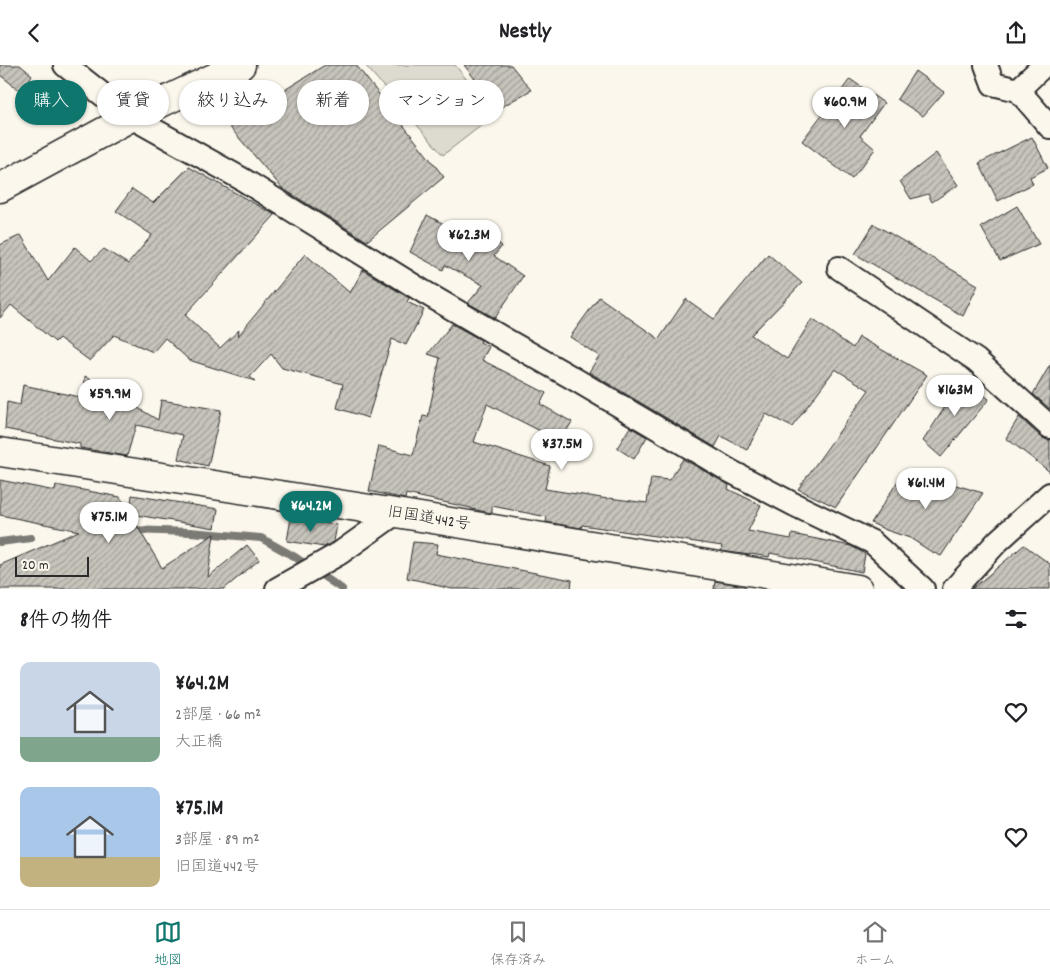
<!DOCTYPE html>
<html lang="ja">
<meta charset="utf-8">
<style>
:root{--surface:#fff;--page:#f2f2f2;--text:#202124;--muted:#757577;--line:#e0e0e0;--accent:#0f766e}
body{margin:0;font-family:Dekko,"Klee One",sans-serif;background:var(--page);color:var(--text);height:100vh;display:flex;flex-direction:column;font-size:19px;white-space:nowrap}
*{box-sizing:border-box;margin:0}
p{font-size:16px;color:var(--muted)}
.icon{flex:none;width:28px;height:28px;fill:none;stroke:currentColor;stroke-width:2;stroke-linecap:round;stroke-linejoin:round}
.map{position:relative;height:524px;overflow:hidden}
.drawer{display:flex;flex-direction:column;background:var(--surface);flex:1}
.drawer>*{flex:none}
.guide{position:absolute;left:15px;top:15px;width:500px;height:45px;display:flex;gap:10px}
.scale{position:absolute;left:15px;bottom:12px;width:74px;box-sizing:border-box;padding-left:5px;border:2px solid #2b2b2b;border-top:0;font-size:14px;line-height:18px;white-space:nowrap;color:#2b2b2b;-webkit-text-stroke:4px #fbf7ec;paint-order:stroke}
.price{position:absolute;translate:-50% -42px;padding:0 11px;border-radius:18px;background:#fff;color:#222;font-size:16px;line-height:32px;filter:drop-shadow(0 1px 2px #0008)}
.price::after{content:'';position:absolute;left:50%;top:30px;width:15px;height:11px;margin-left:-8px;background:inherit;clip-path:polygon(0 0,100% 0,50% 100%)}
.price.on{background:var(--accent);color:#fff}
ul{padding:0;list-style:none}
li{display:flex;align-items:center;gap:15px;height:125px;padding:0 20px}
li span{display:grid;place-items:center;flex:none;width:140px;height:100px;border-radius:10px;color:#555}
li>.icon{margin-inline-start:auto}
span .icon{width:60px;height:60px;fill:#fffc;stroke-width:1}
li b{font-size:21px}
h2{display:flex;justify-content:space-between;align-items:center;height:60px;padding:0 20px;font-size:21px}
.pill{padding:0 18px;border-radius:22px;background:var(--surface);box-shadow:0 1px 4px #0004;font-size:18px;line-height:45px}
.pill.on{background:var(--accent);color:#fff}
header{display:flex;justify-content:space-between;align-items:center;height:65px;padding:0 20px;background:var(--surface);font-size:22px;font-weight:800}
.dock{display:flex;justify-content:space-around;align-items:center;height:70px;border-top:1px solid var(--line);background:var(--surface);font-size:14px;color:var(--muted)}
.dock a{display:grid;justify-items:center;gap:2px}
.dock .on{color:var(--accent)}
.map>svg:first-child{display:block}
.pitch{fill:#dddad0;stroke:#84827e}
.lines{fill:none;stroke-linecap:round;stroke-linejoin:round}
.stream{stroke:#7b7a75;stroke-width:8}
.building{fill:url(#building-hatch);stroke:#2b2b2b}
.street-casing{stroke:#2b2b2b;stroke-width:26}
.secondary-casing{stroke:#2b2b2b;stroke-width:31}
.highway-casing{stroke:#2b2b2b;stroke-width:31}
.street{stroke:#fbf7ec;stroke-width:22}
.secondary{stroke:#fbf7ec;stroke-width:28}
.highway{stroke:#fbf7ec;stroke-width:28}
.labels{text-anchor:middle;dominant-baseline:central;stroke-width:4;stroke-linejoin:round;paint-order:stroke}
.street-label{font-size:16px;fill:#2b2b2b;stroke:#fbf7ec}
</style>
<header><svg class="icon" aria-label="back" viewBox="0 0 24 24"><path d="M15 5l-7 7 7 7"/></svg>Nestly<svg class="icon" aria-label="share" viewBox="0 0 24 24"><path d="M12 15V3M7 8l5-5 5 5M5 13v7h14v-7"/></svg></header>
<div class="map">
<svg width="1050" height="524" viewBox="0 0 1050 524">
<defs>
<pattern id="building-hatch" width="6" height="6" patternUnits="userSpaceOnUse" patternTransform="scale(1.25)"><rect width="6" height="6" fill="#c7c4bc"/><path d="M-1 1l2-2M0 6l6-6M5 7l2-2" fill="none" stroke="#a29f99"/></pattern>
</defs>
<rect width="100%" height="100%" fill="#fbf7ec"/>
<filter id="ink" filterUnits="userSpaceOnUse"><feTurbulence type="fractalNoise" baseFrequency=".02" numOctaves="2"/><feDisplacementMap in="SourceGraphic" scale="10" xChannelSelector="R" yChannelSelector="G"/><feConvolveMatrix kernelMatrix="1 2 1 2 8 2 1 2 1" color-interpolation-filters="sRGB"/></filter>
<g filter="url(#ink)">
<!-- pitch -->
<path class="pitch" d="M365,0H455L495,50L443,90Z"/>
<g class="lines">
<!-- stream -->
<path class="stream" d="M131,465L190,467L261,473L295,492L342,524
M0,477L31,473"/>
</g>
<!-- building -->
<path class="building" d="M0,0H20L32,10L22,27L0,10Z
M325,0H356L444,112L367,176L282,123L228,60Z
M464,0H511L531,25L498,44Z
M915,6L944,27L923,51L897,34Z
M850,14L884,38L860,71L875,84L852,114L802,76L827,43L828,44Z
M1032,72L1048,103L1030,112L1033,119L998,136L979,98Z
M936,88L958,120L932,137L928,129L911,134L900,116Z
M189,102L275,150L185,250L220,283L239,265L238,271L305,189L350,228L363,205L409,233L407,237L424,245L406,280L392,274L368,353L337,343L343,319L282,303L271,289L250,312L255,316L189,295L165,273L153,287L114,270L90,296L59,273L55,277L11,240L0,253V180L21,170L48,216L75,182L91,196L104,184L128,199L152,170L116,146L132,124L153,138Z
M1017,141L1039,179L1000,196L981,162Z
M427,150L468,172L474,161L502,181L494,191L523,211L495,253L468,238L483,220L445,200L443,205L410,187Z
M874,159L978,220L963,251L855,189Z
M768,189L802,218L751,270L787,294L812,254L853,283L859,272L927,310L836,442L798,424L869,325L835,304L792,362L766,349L747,385L721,371L715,382L589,307L599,291L570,272L599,232L659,274L686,234L714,254Z
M452,259L481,275L480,277L489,282L482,295L546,328L540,339L572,357L560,376L487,339L474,377L550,401L545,424L608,434L609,433L647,438L651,413L669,415L683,394L729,420L728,424L761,440L748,466L791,474L792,469L851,481L865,489L862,507L770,488L769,492L751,489L750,490L721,486L722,481L582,460L581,463L546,457L547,452L492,441V448L471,444V443L406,429L405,434L369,426L379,381L413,390L423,351L428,352L440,293L428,289Z
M1050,300V344L1033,329Z
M85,311L158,355L161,335L221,345L208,401L178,394L183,370L136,360L127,391L80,383V379L5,364L7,337L20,340L23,320L84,333Z
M963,314L989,334L941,392L923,376Z
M1019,352L1041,372L1047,375H1050V407L1006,373Z
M630,362L647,372L634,394L617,383Z
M905,405L983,428L941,491L930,486L910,473L886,465L871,458Z
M0,415L55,426L56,420L120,432L130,447L132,430L218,444L215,463L130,449L162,503L214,469L208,512L247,480L259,495L224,524H0V500L79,466L0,450Z
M291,453L337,460L334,476L324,482L287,476Z
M413,477L438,479L436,489L572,515L571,524H452L435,520V519L407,513Z
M1024,480L1050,499V524H972Z
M715,516L745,521L744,524H714Z"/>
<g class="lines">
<defs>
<path id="street" d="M65,0L131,52L242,114L424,227L506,275L571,312L730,406L795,440L872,477L923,524
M986,0L993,19L1018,25
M1044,0L1018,25L1050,62
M839,203L976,295L1050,362
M277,524L340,488L396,448
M954,524L998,476L1050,429"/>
<path id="secondary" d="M0,387L396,448L858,524"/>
<path id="highway" d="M0,123L131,52L241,0"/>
</defs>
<!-- street casing -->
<use href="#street" class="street-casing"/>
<!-- secondary casing -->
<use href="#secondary" class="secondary-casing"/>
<!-- highway casing -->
<use href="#highway" class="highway-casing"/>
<!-- street -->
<use href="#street" class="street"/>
<!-- secondary -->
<use href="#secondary" class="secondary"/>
<!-- highway -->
<use href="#highway" class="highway"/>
</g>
</g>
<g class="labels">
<!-- street labels -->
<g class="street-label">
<text transform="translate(429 454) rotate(9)">旧国道442号</text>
</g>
</g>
</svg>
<div class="scale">20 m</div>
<b class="price" style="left:845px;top:64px">¥60.9M</b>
<b class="price" style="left:469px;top:197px">¥62.3M</b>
<b class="price" style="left:955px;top:352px">¥163M</b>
<b class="price" style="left:110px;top:356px">¥59.9M</b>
<b class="price" style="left:562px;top:406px">¥37.5M</b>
<b class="price" style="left:926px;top:445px">¥61.4M</b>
<b class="price on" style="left:311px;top:468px">¥64.2M</b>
<b class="price" style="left:109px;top:479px">¥75.1M</b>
<div class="guide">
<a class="pill on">購入</a>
<a class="pill">賃貸</a>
<a class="pill">絞り込み</a>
<a class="pill">新着</a>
<a class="pill">マンション</a>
</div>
</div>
<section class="drawer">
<h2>8件の物件<svg class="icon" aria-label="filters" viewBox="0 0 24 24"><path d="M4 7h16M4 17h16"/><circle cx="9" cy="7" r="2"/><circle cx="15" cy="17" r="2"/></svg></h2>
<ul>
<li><span style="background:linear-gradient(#c9d6e8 75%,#7fa58c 0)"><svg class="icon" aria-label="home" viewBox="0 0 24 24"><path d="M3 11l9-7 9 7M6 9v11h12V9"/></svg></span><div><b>¥64.2M</b><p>2部屋 · 66 m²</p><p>大正橋</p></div><svg class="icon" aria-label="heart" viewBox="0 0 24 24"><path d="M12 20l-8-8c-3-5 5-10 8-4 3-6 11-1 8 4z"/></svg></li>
<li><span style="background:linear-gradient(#a9c7e8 70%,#c2b280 0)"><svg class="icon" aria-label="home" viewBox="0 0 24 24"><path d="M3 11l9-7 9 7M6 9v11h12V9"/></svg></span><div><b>¥75.1M</b><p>3部屋 · 89 m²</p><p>旧国道442号</p></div><svg class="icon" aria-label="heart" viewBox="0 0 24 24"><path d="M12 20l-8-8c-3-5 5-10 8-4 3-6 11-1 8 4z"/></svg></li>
</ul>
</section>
<nav class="dock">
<a class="on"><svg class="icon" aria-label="map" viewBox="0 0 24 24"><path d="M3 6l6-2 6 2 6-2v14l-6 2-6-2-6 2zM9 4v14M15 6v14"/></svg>地図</a>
<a><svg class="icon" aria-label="saved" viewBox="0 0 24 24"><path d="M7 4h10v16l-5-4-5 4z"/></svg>保存済み</a>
<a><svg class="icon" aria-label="home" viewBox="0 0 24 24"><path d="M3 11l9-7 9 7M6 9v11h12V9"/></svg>ホーム</a>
</nav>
